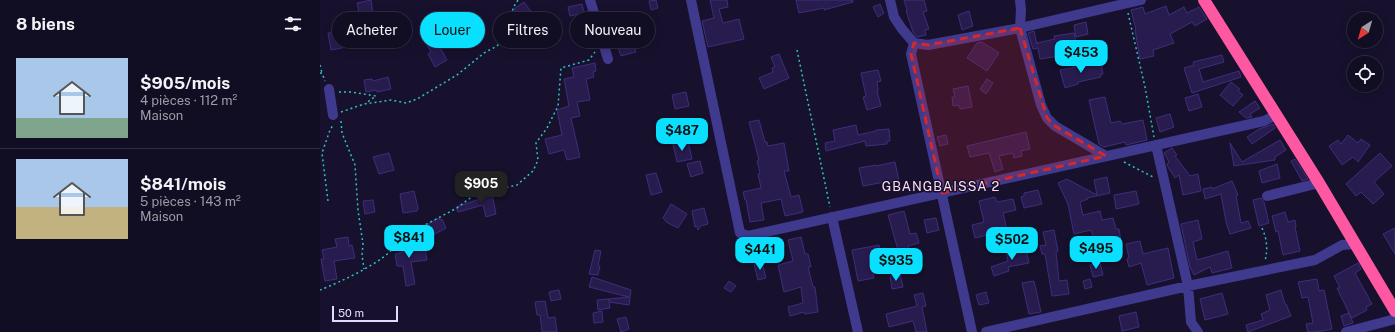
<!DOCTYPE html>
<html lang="fr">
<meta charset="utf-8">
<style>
:root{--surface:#110d22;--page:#1e1b2f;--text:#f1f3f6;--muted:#9c9ca5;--line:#302d40;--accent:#09dfff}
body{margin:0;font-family:"Public Sans",sans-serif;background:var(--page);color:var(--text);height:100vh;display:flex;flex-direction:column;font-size:15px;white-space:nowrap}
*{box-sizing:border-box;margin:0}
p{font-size:13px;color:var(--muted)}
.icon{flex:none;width:22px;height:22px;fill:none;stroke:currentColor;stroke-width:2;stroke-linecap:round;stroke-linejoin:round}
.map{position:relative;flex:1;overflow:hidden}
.side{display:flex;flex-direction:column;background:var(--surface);width:320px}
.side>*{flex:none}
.hud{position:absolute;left:12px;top:12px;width:380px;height:36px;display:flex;gap:8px}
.needle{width:26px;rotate:217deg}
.buttons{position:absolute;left:1027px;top:12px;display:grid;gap:8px}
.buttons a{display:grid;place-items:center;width:36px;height:36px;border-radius:50%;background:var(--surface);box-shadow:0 2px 10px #0003,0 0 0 1px var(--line);font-size:20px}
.scale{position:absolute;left:12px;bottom:10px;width:66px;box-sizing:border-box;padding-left:4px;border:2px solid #e2ddff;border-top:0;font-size:11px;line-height:14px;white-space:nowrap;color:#e2ddff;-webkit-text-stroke:3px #17112e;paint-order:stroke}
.price{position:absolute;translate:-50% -34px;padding:0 9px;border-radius:8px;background:var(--accent);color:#111;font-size:13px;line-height:26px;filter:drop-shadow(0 1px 2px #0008)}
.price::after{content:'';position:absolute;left:50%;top:24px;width:12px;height:9px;margin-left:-6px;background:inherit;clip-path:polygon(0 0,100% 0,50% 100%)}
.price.on{background:#222;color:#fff}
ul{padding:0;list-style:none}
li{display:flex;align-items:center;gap:12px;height:100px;padding:0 16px}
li+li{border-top:1px solid var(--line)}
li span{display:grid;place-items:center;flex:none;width:112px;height:80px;border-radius:0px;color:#555}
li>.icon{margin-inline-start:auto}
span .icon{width:48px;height:48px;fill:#fffc;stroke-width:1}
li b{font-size:17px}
h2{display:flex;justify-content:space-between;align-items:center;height:48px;padding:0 16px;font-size:17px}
.chip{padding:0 14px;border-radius:18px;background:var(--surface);box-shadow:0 2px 10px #0003,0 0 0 1px var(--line);font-size:14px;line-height:36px}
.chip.on{background:var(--accent);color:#111}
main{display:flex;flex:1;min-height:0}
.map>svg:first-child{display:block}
.building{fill:#281c4f;stroke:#3f2d7c}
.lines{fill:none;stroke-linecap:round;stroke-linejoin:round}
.path{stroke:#2cc4c0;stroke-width:1.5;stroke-dasharray:2 3;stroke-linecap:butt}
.minor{stroke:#403a8e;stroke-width:10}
.highway{stroke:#ff58a3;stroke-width:12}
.marked{fill:#d62828;fill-opacity:0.2;stroke:#d62828;stroke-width:3;stroke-dasharray:8 5;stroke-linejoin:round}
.labels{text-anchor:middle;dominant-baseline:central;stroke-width:3;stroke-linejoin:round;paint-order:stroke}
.neighbourhood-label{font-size:13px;letter-spacing:1px;fill:#ffdff2;stroke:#17112e}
</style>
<main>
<section class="side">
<h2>8 biens<svg class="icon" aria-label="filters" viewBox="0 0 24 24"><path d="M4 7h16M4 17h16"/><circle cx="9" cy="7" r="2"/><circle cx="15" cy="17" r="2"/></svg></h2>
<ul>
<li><span style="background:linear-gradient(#a9c7e8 75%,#7fa58c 0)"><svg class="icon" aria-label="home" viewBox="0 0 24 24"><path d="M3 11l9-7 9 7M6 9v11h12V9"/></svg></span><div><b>$905/mois</b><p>4 pièces · 112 m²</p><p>Maison</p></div></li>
<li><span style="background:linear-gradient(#a9c7e8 60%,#c2b280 0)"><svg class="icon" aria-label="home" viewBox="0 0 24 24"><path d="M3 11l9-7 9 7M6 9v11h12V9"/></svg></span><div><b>$841/mois</b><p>5 pièces · 143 m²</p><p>Maison</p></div></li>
</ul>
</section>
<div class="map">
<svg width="1075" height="332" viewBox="0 0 1075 332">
<rect width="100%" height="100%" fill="#17112e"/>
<!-- building -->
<path class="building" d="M51,0L53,13L40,16L37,3Z
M336,0L338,8L331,10L329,1Z
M390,0H407L408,7L399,9L403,23L419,19L424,39L388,47L382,21L394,18Z
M476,0H533V2L504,10V8L479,13Z
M584,0H604L607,11L603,12L609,29L605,30L606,35L597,37L593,32L586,11L587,10Z
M204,2L212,13L202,20L194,9Z
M262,4L264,13L250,16L248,7Z
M560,4L564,13L558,17L553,7Z
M846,6L849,15L864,7L867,13L879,7L887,19L875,26L872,22L850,34L854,43L833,50L834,56L820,59L815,30H816L811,10L823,7L825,14Z
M649,11L653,26L642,30L638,15Z
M766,22L768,34L756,37L754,25Z
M111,27L119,41L117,42L127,60L115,67L108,54L111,52L100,33Z
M714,31L717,44V43L735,39L734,36L754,33L758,53L720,59L718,48L713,49L708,33Z
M24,32L27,47L11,50L8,33Z
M311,37L316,52L301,56L296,42Z
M662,42L679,53L667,71L647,58L657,43Z
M459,54L469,78L444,89L439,78L453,72L452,68L455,67L451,57Z
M902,55L904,62L879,69L883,82L919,71L921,77L872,93L864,68L874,65L873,62Z
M780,60L783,74H780L781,77L758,82V84L745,88L740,70L771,64L770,62Z
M275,63L276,71L273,72L274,77L266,79L270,100L257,102L260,116L251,118L260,157L247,160L244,150L229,154L225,139L242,135L237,110L249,106L244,79L254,77L252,68Z
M558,70L561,81L557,82L558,91H557L561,106L547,110L543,97L546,96L541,73Z
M68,77L71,89L57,92L56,90L46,92L44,80L52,79L53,81Z
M667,79L673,83L666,94L660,89Z
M911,82L920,89L918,91L923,95L913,106L900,95Z
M648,86L652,107L640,109L639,105L633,106L632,97H635L633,89Z
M366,92L369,106L355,109L352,95Z
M878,94L882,107L869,111L865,98Z
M785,97L791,123L800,121L802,124L823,120L827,140L806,145L805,142L784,147L779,144L769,100Z
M935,101L940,108L930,114L932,117L926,118L919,112Z
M850,114L854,127L840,132L836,118Z
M439,120L445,142H447L448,146L464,143L469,171H464L471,197L479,195L483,212L465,216L461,199L441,203L444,220L430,222L426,200H425L423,192L441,188L438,174L440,173L437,161L439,160L429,122Z
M953,124L955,128L932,144L927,137L939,129Z
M536,125L538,135L556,131V130L569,129L570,141H567V144L546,146L545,141L506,151L505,143L515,141L513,130Z
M706,132L710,149L701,151L702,156L694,158L693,153L679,156L683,169L675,172L669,153L650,157L647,146Z
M626,135L628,144L620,146L617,137Z
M1028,135L1038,143L1041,139L1050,145L1038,162L1033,157L1022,165L1009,146L1018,140L1021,144Z
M960,140L966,150L955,157V160L914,166L910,143L922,162Z
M368,141L372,159L357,162L353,144Z
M852,148L857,155L855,156L870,176L878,174L881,191L863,195L859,175L855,178L848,167L847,164L849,162L844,153Z
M69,153L74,170L59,174L53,157Z
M1060,153L1072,166L1054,182L1064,194L1053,204L1041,192L1036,196L1026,184Z
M975,159L988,179L982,181L971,161Z
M380,161L383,173L371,177L367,164Z
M575,162L579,181L566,183L565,182L543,186L539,168L556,165V166Z
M957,164L960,178L942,183L939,171Z
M336,173L342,192L331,195L326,175Z
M787,177L790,193L767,198L768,199L760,202L763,215L780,211L782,220L793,218L796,229H799L801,241L776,246L771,230L754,234L748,204L738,183L747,179L777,195L774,180Z
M912,181L918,195L916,196L921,223L928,221L931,228L910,234L906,222L901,194L885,199L883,189L892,187V189Z
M718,190L722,204L704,208L701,197L704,196V193Z
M94,191L98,208L97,211L83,213L80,194Z
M816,191L819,204L796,209L794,195Z
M172,193L176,214L166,217L163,205L138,212L136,207L163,198L162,195Z
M675,197L677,202L693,199L696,210L683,213L687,230L655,238L652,225L664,222L659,201Z
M941,198L944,202L949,223L939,226L933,200Z
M53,200L55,212L45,214L43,201Z
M351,204L367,214L358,228L346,222V221L343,218Z
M384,208L388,224L381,226L378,230L377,226L375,227L372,211Z
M584,211L590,234L596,233L599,243L588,246L591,255L580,257L568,215Z
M965,212L968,222L975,220L976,227H975L980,251L963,255L958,231L956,232L952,216Z
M119,218L120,220L122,219L126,228L113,235L108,224Z
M616,218L619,230L607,233L604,220Z
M878,220L882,239L873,242L877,260L908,251L912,268L892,273L890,267L874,275L870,267L861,224Z
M1075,228V254L1063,234Z
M734,230L738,251L736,252L739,281L747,280L749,294L732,296L725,254H722L720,246L726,245L723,232Z
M86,233L90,251L105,249L107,260L91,262L95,284L86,286L83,266H77L75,254L83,252L79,234Z
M28,237L29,246L32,245L35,258L14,261L17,279L5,281L1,259H4L2,250L17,247L15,239Z
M481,237L485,254H488L491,267H488L493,287H495L498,312L485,314L484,312L470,316L468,307L483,303L481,287L464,292L458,265L473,261L468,240Z
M820,241L823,254L848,248L854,278L827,285L821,263L809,267L807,259L809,258L806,244Z
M559,245L561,252L549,255L554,278L538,281L532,250Z
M706,248L709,263L688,267L689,271L674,276L671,267L688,261L686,252Z
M275,250L281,251L278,266H280L278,275L269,274Z
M442,262L446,278L438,280L434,264Z
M780,263L783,275L773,277L770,265Z
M1038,263L1041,269L1035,273L1052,304L1046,307L1047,310L1032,318L1029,313L1033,323L1024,326L1021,316L1029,313L1017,288H1020L1014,276Z
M580,274L583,287L572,289L570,276Z
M272,277L311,290L309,305L289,302L290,308L278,310L277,300L289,299V301V299L309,297L269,287Z
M770,279L772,287L765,289L763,281Z
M997,279L999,291L1004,290L1012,329L996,332H988L986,324L993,323L988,297L982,298L978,282Z
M409,281L416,286L411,292L404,288Z
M714,281L721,312L709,314L702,283Z
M239,290L241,299L231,301L229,292Z
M961,290L965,304H966L971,316L928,332L926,325L943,320L941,314L950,310L946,295Z
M666,292L669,303L659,305L656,295Z
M603,293L606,306L602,307L607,332H596L593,321L569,327L566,314L597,306L594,295Z
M902,293L908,314L885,320L880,299Z
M225,301L228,318L235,317L237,332H222L220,315H217L215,302Z
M282,311L283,322L274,323L273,313Z
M816,312L819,327L802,331L799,316Z
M306,317L309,329L301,332L297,319Z"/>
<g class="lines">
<!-- path -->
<path class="path" d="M808,13L825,87L834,137
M477,50L510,207
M0,65L2,73
M0,73H2L5,81
M19,92H31L56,96L46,103
M21,112L44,104L71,100L86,103L97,99L137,75L164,53L177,46L189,32L193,8L198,0
M21,121L22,133L35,165L38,210L43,244L42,255L44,269
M804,162L833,177
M8,201L2,153L10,130L13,125
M942,228C947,239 948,249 945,261
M0,290C18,283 67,261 75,245C77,241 77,236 78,233L103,226L137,208L154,195L197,185L213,171L218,160L216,143L227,128L238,106L241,68L269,60L275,52"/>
<!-- minor -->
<path class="minor" d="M270,0L288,59
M371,0L420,233L428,236L944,121L956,115
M570,0L574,17L582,29L594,43L608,45L700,28L821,0
M700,0L701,10L700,28L721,105L727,118L735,126L786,156
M594,43L591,54L652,332
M9,89L13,115
M836,145L868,286L871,322L878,332
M947,196L999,183
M512,217L538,332
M666,332L868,286L995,260L1022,245L1035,244
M1026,332L1075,319"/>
<!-- highway -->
<path class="highway" d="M884,0L999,183L1075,311"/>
</g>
<!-- marked area -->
<path class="marked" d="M700,28L727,118L735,126L786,156L622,193L591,54L594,43L608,45Z"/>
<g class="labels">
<!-- neighbourhood labels -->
<g class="neighbourhood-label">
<text x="621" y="186">GBANGBAISSA 2</text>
</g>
</g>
</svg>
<div class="buttons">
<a><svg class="needle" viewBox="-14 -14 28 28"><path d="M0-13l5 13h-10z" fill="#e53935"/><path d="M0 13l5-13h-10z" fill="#9c9ca5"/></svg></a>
<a><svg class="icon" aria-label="locate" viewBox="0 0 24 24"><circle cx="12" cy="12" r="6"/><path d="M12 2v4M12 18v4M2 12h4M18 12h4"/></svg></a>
</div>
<div class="scale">50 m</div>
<b class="price" style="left:761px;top:74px">$453</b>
<b class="price" style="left:362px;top:152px">$487</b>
<b class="price on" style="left:161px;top:205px">$905</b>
<b class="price" style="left:89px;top:259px">$841</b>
<b class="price" style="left:692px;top:261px">$502</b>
<b class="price" style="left:776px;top:270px">$495</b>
<b class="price" style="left:440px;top:271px">$441</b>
<b class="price" style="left:576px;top:282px">$935</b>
<div class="hud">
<a class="chip">Acheter</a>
<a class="chip on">Louer</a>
<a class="chip">Filtres</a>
<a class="chip">Nouveau</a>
</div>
</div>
</main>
